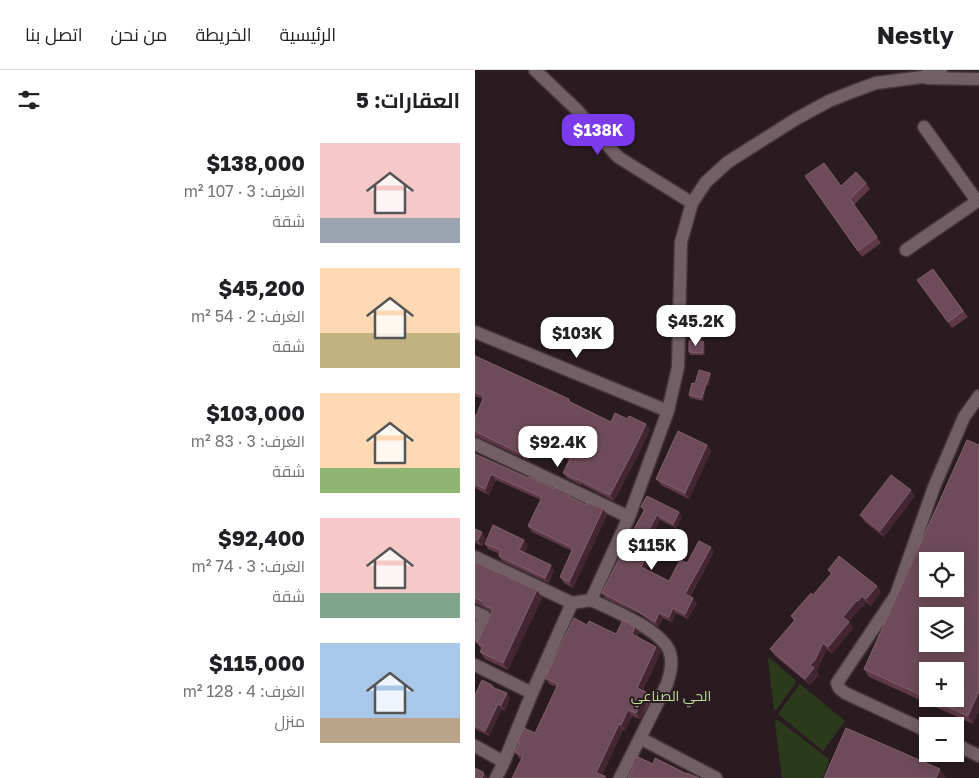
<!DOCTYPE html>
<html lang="ar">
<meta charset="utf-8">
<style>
:root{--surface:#fff;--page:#f6f6f6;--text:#202124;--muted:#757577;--line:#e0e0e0;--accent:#7c3aed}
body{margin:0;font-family:"Golos Text",Cairo,sans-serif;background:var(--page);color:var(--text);direction:rtl;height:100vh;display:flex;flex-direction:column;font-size:19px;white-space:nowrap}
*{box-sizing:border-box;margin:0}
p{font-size:16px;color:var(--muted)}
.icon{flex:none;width:28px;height:28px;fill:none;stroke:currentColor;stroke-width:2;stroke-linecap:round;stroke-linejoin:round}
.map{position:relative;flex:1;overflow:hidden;direction:ltr}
.sheet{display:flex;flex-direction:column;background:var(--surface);width:475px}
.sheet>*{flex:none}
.fabs{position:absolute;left:444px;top:482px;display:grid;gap:10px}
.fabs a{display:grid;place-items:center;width:45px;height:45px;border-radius:0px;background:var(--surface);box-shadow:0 2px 12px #0003;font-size:25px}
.price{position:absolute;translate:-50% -42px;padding:0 11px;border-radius:10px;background:#fff;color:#222;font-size:16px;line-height:32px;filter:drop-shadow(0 1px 2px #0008)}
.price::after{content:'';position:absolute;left:50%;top:30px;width:15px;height:11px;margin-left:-8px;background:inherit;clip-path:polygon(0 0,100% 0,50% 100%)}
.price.selected{background:var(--accent);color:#fff}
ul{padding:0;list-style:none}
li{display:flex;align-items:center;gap:15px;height:125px;padding:0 15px}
li span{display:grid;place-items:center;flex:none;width:140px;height:100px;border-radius:0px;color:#555}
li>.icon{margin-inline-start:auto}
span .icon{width:60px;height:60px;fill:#fffc;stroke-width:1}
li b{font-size:21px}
h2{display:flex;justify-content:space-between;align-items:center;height:60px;padding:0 15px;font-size:21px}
header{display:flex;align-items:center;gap:30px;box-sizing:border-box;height:70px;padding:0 25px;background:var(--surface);border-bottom:1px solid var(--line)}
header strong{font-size:24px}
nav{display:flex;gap:28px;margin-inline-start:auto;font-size:18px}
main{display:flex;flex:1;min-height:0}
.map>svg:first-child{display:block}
.green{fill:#2c3a1c}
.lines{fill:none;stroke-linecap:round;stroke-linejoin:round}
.minor-casing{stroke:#44363c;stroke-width:15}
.minor{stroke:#725e65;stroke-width:12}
.wall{fill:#5f3948;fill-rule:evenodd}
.shaded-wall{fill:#442632}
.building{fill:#6e4b59;stroke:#80616e;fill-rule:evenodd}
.labels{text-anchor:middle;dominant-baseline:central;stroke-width:4;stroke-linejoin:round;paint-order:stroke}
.neighbourhood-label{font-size:14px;fill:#bedf99;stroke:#2a1b21}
</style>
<header>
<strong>Nestly</strong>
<nav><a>الرئيسية</a><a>الخريطة</a><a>من نحن</a><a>اتصل بنا</a></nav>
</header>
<main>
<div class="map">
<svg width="504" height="708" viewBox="0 0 504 708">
<rect width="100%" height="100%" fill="#2a1b21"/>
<!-- green -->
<path class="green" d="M294,587L321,611L320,614L301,640H299L293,589Z
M325,614L370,651L348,681L303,644Z
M301,650H303L354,689L353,695L347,708H307L300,653Z"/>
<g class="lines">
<defs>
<path id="minor" d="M60,0L101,39L143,87L217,133
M452,8L504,9
M449,57L502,131
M431,180L504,130
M0,262L193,341
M0,374L154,447
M0,487L97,533
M116,530C136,539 189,561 195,583C198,594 195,604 192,614L145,708
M0,542L9,546L0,566
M0,595L57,623
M452,661L370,623L364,618L362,613L421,525L459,417L489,347L504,326
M165,668L241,708
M480,674L504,686
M0,676L29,692
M21,708L29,692L57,623L97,533L116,530L154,447L193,341L203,297L206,172L217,133L231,112L253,92L321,49L354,31L379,21L401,13L447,7L466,0"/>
</defs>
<!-- minor casing -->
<use href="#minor" class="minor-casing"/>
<!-- minor -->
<use href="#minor" class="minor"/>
</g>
<!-- wall -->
<path class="wall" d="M330,106L366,116L391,113L395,119L379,135L406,173L387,187Z
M458,199L493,247L477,258L442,210Z
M230,273V285H215L214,282Z
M0,286L94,329L96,332L136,352L152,349L171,354L175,360L162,387L139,431L106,414V415L92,408L88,403L94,390L60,375L53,390L3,367L0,366V345L1,346L8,329L0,326Z
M235,303L236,305L234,316L232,315L228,331L215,328L214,325Z
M492,370L498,654L394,607L389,599ZM452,601L480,629H452Z
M232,375L236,381L214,429L186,415L181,409Z
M0,384L53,408L79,419L94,424L97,428L111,435L128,439L132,445L98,518L89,513L85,507L97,481L57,462L53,456L66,430L21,410L14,425L0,418Z
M440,426L409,467L390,452L385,445Z
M166,437L207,447L201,458L185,450L175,469L179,471L183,476L171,499L194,511L212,493L239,482L215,527L222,533L213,549L201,543L197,552L188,548L183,557L165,544L130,528L127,523L145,487L144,486L169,441Z
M0,459L11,468L7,476L0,473Z
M10,474L53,475L49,483L79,500L74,513L27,491L24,486V484L13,479Z
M0,492L67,528L33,600L10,589L5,582L6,579L2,573L17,543L12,539L0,533Z
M353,500L402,516L406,522L396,536L391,532L388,537L387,536L374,552L378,558L357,584L352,579L344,596L341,600L344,605L335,615L300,586L295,579L319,551L316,546L338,525L356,504Z
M112,555L141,564L160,557L164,563L162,567L181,577L186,582L168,620L171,622L175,627L173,635L165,649L157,646L150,661L148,660L127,705L46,689L44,688L40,682L44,674L42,672L60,663L82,617L74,614L70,608Z
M17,615L20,618L35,628L30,641L27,639L14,666L0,659V625Z"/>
<!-- shaded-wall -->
<path class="shaded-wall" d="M228,271L230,273V285L228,283Z
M235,303L236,305L234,316L232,313Z
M231,313L232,315L228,331L227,328Z
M171,354L175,360L162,387L139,431L135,425Z
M56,370L60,375L53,390L49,385Z
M232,375L236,381L214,429L210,423Z
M16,404L21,410L14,425L10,419Z
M436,420L440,426L409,467L405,461Z
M128,439L132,445L98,518L94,512Z
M204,442L207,447L201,458L198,454Z
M182,445L185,450L174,472L170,467Z
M7,462L11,468L7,476L3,470Z
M49,470L53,475L48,485L44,480Z
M179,471L183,476L169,502L166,497Z
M236,477L239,482L213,529L210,524Z
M76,495L79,500L74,513L70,508Z
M402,516L406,522L396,536L391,529Z
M62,520L67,528L33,600L28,593Z
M387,526L391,532L388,537L383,531Z
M218,528L222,533L213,549L210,544Z
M382,530L387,536L374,552L378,558L357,584L353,577L368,547Z
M198,538L201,543L197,552L194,547Z
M184,543L188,548L183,557L180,552Z
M160,557L164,563L161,570L157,564Z
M348,573L352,579L344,596L341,600L344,605L335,615L330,609L335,595Z
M181,577L186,582L166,624L162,618Z
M504,621V642L498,654L493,646Z
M171,622L175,627L165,649L161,643Z
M32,623L35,628L30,641L26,635Z
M23,634L27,639L14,666L10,661Z
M153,640L157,646L150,661L146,655Z
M144,654L148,660L126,708L121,703Z
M465,699L471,707L470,708H461Z
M8,702L13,708H7Z"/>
<!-- building -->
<path class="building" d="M349,93L366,116L381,102L391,113L375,129L402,167L383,181L330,106Z
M458,199L488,241L473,252L442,210Z
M214,271H228V283L214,282Z
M0,286L94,329L93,331L136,352L140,343L152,349L154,346L171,354L158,381L135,425L102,409V410L88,403L96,387L56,370L49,385L0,361V345L1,346L9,326L0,322Z
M224,300L235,303L232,313H231L227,328L214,325L217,313L220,314Z
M203,361L232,375L210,423L181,409Z
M492,370L504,375V621L493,646L455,629H480V601H452V628L389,599ZM452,491H480V519H452ZM452,546H480V574H452Z
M0,384L53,408L54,407L79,419L80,417L94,424L93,426L111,435L112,432L128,439L94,512L85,507L98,478L53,456L67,427L16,404L10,419L0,414Z
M416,405L436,420L405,461L385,445Z
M172,426L204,442L198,454L182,445L170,467L179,471L166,497L194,511L205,490L212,493L224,471L236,477L210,524L218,528L210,544L198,538L194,547L184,543L180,552L161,540L127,523L145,487L144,486L170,439L166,437Z
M18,455L49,470L44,480L76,495L70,508L24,486L26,480L10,474Z
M0,459L7,462L3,470L0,469Z
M364,486L402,516L391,529L387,526L383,531L382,530L368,547L374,552L353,577L348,573L340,590L335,595L339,598L330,609L295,579L320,550L316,546L336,523L338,525L357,503L353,500Z
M0,492L62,520L28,593L5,582L8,576L2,573L18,539L11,536L7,531L0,528Z
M99,548L112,555L114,551L141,564L148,550L160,557L157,564L181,577L162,618L171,622L168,629L161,643L153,640L146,655L144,654L121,703L130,706V708H37L48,686L40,682L45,673L42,672L49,658L60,663L83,614L70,608Z
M7,610L17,615V617L32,623L26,635L23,634L10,661L0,656V625Z
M371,658L465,699L461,708H349Z
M161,686L178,694L180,688L212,704V703L224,708H153L158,698L156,697Z
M0,698L8,702L9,704L7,708H0Z"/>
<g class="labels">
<!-- neighbourhood labels -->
<g class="neighbourhood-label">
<text x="196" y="625">الحي الصناعي</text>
</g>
</g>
</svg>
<div class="fabs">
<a><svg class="icon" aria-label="locate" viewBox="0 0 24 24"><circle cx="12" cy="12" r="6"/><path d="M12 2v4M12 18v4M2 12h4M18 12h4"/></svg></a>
<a><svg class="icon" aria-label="layers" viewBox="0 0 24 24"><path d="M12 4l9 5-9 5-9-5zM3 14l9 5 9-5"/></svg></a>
<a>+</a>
<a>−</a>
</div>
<b class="price selected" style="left:123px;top:86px">$138K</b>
<b class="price" style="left:221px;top:277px">$45.2K</b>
<b class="price" style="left:102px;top:289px">$103K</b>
<b class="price" style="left:83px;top:398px">$92.4K</b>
<b class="price" style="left:177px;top:501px">$115K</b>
</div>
<section class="sheet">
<h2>العقارات: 5<svg class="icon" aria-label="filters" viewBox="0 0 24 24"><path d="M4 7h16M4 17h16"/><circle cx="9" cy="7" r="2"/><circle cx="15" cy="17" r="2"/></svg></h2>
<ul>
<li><span style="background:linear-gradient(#f6c9c9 75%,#9aa5b1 0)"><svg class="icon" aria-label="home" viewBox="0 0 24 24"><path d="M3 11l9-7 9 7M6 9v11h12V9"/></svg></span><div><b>$138,000</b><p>الغرف: 3 · 107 m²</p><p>شقة</p></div></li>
<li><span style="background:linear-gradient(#ffd9b3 65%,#c2b280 0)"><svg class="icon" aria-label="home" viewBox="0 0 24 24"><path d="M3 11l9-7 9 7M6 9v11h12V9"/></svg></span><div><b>$45,200</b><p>الغرف: 2 · 54 m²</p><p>شقة</p></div></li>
<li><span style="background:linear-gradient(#ffd9b3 75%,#8fb573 0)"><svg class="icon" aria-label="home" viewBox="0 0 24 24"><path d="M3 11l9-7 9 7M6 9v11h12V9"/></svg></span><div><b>$103,000</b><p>الغرف: 3 · 83 m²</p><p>شقة</p></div></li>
<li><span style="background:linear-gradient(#f6c9c9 75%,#7fa58c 0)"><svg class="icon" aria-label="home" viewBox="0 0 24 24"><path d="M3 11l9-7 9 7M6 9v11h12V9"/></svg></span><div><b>$92,400</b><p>الغرف: 3 · 74 m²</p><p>شقة</p></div></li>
<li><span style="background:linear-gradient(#a9c7e8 75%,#b9a48a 0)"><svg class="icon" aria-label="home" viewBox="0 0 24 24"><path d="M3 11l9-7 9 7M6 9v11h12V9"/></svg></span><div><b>$115,000</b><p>الغرف: 4 · 128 m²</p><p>منزل</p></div></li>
</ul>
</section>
</main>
